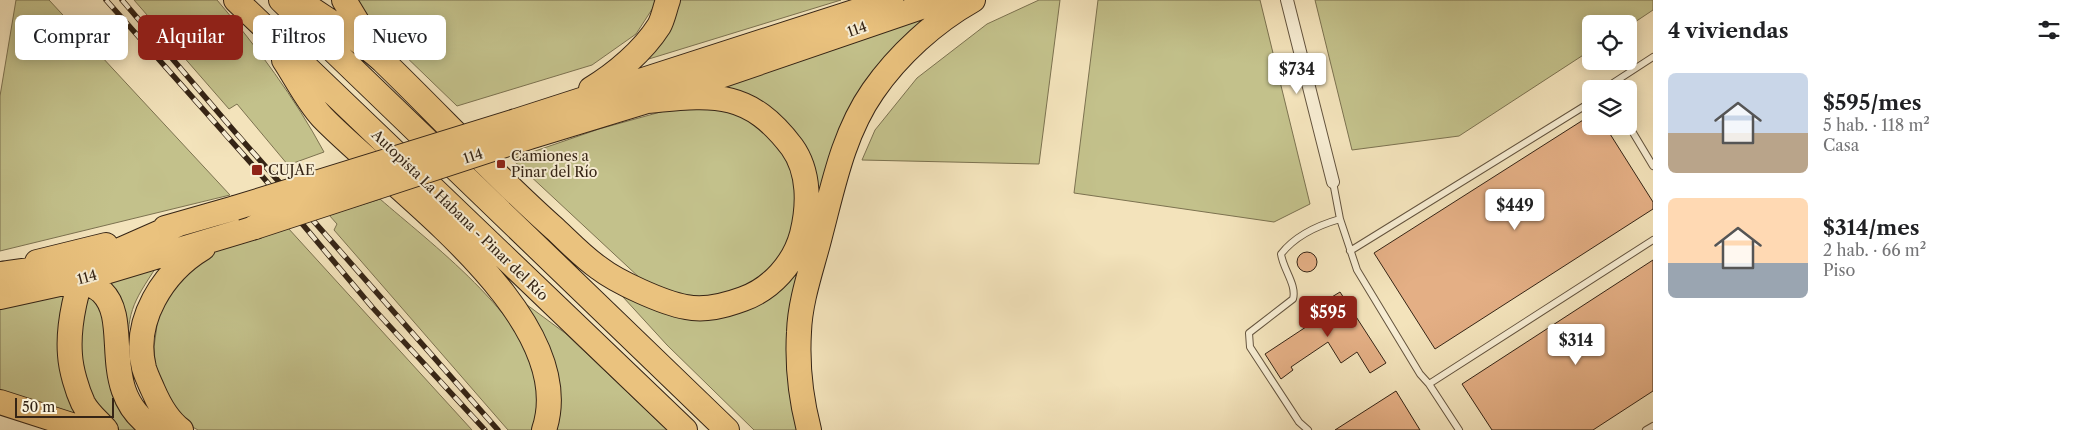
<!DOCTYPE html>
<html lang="es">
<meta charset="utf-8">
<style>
:root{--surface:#fff;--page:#f6f6f6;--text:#202124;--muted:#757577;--accent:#8f2418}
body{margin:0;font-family:"Libre Caslon Text",serif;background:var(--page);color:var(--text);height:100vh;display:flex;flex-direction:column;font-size:19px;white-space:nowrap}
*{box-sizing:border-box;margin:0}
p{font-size:16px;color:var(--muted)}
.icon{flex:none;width:28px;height:28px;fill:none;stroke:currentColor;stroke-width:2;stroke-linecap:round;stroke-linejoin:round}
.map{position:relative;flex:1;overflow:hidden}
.side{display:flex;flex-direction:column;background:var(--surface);width:425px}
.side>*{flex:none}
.guide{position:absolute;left:15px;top:15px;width:475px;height:45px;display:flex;gap:10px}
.controls{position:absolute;left:1582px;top:15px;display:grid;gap:10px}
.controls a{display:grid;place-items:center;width:55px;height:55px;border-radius:8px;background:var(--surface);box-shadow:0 2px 12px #0003;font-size:25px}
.scale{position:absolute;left:15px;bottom:12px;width:99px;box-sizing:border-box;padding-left:5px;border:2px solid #352415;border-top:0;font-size:14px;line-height:18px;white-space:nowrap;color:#352415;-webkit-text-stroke:4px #f7edd3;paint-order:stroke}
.price{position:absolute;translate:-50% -42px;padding:0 11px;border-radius:5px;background:#fff;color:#222;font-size:16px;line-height:32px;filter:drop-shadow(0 1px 2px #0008)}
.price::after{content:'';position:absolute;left:50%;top:30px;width:15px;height:11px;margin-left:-8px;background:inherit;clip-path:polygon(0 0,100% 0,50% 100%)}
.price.active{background:var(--accent);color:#fff}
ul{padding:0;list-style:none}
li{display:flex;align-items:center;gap:15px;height:125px;padding:0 15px}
li span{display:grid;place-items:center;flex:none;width:140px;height:100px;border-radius:8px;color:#555}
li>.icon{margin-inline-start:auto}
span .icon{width:60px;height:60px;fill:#fffc;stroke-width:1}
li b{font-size:21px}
h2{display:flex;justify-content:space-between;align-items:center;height:60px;padding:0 15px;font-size:21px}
.chip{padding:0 18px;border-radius:8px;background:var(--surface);box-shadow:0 2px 12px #0003;font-size:18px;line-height:45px}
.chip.active{background:var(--accent);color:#fff}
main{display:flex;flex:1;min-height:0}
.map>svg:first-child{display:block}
.green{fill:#c3c18b;stroke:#7c7250}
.building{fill:#e4af85;stroke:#352415}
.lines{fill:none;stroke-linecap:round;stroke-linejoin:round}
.lane-casing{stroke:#64543e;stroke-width:8}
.street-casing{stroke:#64543e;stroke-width:14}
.highway-casing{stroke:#352415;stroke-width:26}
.lane{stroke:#f7edd3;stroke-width:6}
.street{stroke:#f7edd3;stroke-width:12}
.highway{stroke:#eac27e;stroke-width:24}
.rail-casing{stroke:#352415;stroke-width:5.5}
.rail{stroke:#f7edd3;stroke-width:4;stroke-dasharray:11;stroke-linecap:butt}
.highway-bridge-casing{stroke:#352415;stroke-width:26;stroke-linecap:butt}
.highway-bridge{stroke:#eac27e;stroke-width:24}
.poi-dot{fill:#8f2418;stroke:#f7edd3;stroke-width:2}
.labels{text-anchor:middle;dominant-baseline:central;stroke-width:4;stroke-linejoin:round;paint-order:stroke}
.street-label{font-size:14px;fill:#352415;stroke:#f7edd3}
.poi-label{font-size:14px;fill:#352415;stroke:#f7edd3;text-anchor:start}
</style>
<main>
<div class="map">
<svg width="1653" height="430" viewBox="0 0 1653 430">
<rect width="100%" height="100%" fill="#f3e3bb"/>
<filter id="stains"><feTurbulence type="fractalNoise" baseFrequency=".004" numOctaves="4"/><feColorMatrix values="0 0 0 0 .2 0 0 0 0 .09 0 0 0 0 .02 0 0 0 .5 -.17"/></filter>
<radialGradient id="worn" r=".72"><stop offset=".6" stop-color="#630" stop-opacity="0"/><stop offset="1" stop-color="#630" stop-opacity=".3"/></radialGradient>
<!-- green -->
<path class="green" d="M16,0H49L230,195L0,251V96Z
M134,0H217C257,47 295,98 324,152L288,165L237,104L229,109Z
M357,0H658L636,34L592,65L457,106L370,22Z
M678,0H841L626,66Z
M1039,0H1060L1039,164L862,160L875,130L917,78L987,24Z
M1098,0H1260L1310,204L1274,222L1074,193Z
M1315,0H1653V10L1629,26V24H1591V50L1459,136L1352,150Z
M949,5L869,83L802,274L804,430H754L667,345L612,285L708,315L802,257L805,155L714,88Z
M693,103L726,106L759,123L793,167L797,196L795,226L780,262L760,280L726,297L687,299L642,280L512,159L599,129Z
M380,199C428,241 531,318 538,384C540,399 535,416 534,430H508L334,230L337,224L329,215Z
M288,228L472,430H198L187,424L167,402L156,376L154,347L158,318L169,290L217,250Z
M157,266C132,304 126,313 129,359C130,372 134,383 133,397L103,283Z
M69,290L79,416L0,390V306Z
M89,293C93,299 99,306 101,312C114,358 97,394 139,430H115L92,403L81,371L80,316Z
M519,299L565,333L667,430H555Z"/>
<!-- building -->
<path class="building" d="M1591,115V126H1605L1653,202V209L1435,349L1374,253Z
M1297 262a10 10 0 1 1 20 0a10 10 0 1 1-20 0Z
M1653,260V391L1593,430H1492L1462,384Z
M1340,292L1386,363L1370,373L1357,352L1341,363L1328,342L1291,367L1293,370L1281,379L1265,354L1315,321L1309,311Z
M1396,391L1420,430H1335Z"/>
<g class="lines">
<defs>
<path id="lane" d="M1608,89L1610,85L1653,57
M1629,126L1653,166
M1333,182L1340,219L1357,270L1420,374L1429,384L1459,430
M1350,251L1591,102
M1429,384L1653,240
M1308,430L1299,422L1250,347L1249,333L1293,299C1297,285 1283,269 1281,254C1295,236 1319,225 1340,219
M1646,430L1653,426"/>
<path id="street" d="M1287,0L1333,182"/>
<path id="highway" d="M236,0L685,430
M281,0L727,430
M298,0C327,20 357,37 383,61C441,117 495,176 555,229C569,242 583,257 599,268C617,282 663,303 686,307C705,311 724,306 743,299C771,289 794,264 802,234C809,206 810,172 792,147C748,89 713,95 647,101
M344,0L370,43
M284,60C296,78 307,101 322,117C390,188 582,317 544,430
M591,89C616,74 643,51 659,26C663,19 665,8 668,0
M516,121L891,0
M526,138L647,101L942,0
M165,228L235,208
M37,262L106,245
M0,274C18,272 39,267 58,270C67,271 78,277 86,281C91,285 98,288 102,292C133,322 95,392 156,430
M0,297L82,279L255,227
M0,402L87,430
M106,430C99,422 88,413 83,403C77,390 71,370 70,355C68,331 75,275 95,261L179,224
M181,430C169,421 159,404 153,390C150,383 146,375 144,368C132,321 163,272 203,248
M809,430C801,399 797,365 799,332C800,300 812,268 820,236C833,187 843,134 873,91C898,55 934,22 973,0"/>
</defs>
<!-- lane casing -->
<use href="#lane" class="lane-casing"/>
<!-- street casing -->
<use href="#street" class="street-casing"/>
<!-- highway casing -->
<use href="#highway" class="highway-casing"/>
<!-- lane -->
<use href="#lane" class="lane"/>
<!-- street -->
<use href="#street" class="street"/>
<!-- highway -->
<use href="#highway" class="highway"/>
<defs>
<path id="rail" d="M106,0L257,170L372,307L485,430
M122,0L235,132L498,430"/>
</defs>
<!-- rail casing -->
<use href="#rail" class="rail-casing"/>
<!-- rail -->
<use href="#rail" class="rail"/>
<defs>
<path id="highway-bridge" d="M235,208L516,121
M255,227L526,138"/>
</defs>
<!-- highway-bridge casing -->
<use href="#highway-bridge" class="highway-bridge-casing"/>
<!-- highway-bridge -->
<use href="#highway-bridge" class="highway-bridge"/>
</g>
<!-- markers -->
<g class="poi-dot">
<rect x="496" y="159" width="10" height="10" rx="2.5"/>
<rect x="251" y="164" width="12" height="12" rx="2.5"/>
</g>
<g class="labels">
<!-- street labels -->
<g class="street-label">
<text transform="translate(857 29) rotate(-19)">114</text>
<text transform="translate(473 156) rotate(-18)">114</text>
<text transform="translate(460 215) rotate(44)">Autopista La Habana - Pinar del Río</text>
<text transform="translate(87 277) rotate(-15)">114</text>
</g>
<!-- poi labels -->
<g class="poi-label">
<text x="511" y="156">Camiones a<tspan x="511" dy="16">Pinar del Río</tspan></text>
<text x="268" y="170">CUJAE</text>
</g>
</g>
<rect width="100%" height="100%" filter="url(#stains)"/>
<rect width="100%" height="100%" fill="url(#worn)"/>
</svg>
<div class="controls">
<a><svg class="icon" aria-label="locate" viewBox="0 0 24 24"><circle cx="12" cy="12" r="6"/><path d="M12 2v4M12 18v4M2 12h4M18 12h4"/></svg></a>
<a><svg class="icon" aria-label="layers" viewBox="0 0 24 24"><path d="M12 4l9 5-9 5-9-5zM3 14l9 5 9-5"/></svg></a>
</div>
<div class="scale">50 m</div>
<b class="price" style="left:1297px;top:95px">$734</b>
<b class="price" style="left:1515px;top:231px">$449</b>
<b class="price active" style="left:1328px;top:338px">$595</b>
<b class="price" style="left:1576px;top:366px">$314</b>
<div class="guide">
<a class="chip">Comprar</a>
<a class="chip active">Alquilar</a>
<a class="chip">Filtros</a>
<a class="chip">Nuevo</a>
</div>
</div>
<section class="side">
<h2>4 viviendas<svg class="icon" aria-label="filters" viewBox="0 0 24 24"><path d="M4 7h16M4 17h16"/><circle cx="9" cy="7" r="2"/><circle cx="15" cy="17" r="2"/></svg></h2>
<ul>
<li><span style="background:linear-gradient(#c9d6e8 60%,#b9a48a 0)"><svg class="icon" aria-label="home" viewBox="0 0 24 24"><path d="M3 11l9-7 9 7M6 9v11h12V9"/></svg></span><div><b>$595/mes</b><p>5 hab. · 118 m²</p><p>Casa</p></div></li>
<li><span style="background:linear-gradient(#ffd9b3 65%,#9aa5b1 0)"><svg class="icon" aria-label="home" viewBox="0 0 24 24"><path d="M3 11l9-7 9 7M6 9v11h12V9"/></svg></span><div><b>$314/mes</b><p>2 hab. · 66 m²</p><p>Piso</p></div></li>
</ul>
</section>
</main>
